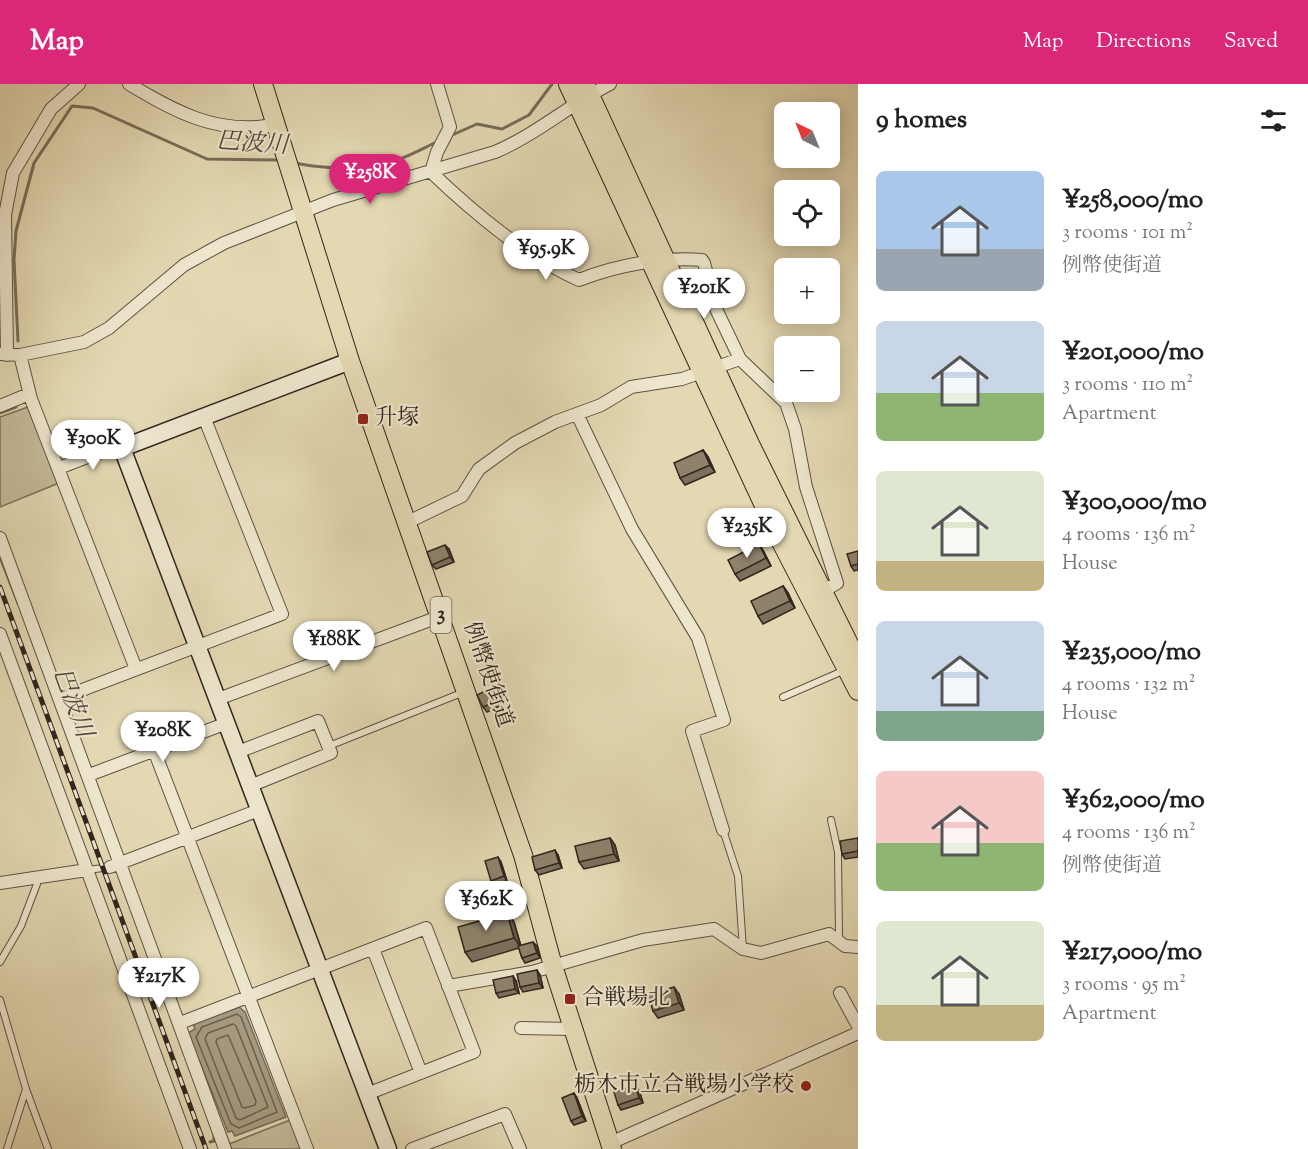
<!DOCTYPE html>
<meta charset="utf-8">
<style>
:root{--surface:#fff;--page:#f2f2f2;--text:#222;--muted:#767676;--accent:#db2777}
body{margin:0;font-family:"Sorts Mill Goudy","Noto Serif JP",serif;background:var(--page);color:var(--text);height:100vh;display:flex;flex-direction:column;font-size:22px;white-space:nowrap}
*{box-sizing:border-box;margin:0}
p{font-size:20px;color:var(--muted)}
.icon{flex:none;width:33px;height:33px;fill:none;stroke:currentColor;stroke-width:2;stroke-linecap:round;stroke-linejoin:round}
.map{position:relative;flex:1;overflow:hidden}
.details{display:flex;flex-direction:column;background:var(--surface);width:450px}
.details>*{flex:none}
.needle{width:39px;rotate:317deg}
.controls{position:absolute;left:774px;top:18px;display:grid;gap:12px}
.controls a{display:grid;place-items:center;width:66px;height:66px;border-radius:9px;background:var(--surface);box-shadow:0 3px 15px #0003;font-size:30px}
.price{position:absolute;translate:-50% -51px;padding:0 14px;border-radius:21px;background:#fff;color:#222;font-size:20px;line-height:39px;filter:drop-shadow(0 2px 3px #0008)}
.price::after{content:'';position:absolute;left:50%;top:36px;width:18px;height:14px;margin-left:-9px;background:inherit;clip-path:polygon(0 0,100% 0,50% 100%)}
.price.current{background:var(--accent);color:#fff}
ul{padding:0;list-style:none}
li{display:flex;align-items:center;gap:18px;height:150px;padding:0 18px}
li span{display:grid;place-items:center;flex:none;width:168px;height:120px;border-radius:9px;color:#555}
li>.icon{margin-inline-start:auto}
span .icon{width:72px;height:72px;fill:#fffc;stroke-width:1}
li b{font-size:26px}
h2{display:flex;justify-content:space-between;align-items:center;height:72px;padding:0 18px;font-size:26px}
header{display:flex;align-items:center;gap:36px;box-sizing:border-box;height:84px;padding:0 30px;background:var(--accent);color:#fff}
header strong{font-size:28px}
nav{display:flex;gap:33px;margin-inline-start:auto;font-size:21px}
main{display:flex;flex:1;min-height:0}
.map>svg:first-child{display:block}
.green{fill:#c5ba99;stroke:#7b705c;stroke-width:1.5}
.water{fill:#a69b80;stroke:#776c59;stroke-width:1.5}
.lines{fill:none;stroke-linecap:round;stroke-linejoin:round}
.shore{stroke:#6c6050;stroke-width:1.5}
.stream{stroke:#776c59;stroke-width:3}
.lane-casing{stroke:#5e5244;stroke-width:8}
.street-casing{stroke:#5e5244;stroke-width:14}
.secondary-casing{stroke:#31251f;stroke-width:19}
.primary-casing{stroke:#31251f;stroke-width:20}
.lane{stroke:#ede6cd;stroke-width:6}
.street{stroke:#ede6cd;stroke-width:12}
.secondary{stroke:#ede6cd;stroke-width:16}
.primary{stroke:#e3d8b2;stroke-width:18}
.rail-casing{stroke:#31251f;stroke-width:5}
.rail{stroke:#ede6cd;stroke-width:3;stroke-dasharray:9;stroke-linecap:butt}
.wall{fill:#7a705c;stroke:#31251f;stroke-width:1.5}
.shaded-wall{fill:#635b4b;stroke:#31251f;stroke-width:1.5}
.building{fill:#8e826b;stroke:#31251f;stroke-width:1.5}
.poi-dot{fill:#8f2418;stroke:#ede6cd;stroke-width:2}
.labels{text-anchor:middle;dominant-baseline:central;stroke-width:4.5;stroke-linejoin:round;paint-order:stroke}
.shield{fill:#ede6cd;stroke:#695f53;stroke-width:1.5}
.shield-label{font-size:21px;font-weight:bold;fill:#31251f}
.poi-label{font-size:22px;fill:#31251f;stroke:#ede6cd;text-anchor:start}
.street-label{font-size:22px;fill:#31251f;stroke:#ede6cd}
.water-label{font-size:24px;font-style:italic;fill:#54483c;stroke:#ede6cd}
</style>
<header>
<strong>Map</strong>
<nav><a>Map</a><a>Directions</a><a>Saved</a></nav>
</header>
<main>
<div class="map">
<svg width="858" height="1065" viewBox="0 0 858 1065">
<rect width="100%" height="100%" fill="#e3d8b2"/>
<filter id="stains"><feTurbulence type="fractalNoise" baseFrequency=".00333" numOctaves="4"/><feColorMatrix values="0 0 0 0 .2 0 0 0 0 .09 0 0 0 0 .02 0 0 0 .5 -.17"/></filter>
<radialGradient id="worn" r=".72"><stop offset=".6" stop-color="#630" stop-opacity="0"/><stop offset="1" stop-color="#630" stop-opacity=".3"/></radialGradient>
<!-- green -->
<path class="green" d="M28,323L59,399L0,423V333Z
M290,1036L302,1065H229V1060Z"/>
<!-- water -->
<path class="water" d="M239,923L245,928L286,1033L235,1052L232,1047L228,1048L188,949L195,945L193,940Z"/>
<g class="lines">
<!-- shore -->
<path class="shore" d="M237,930L241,933L277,1028L239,1044L231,1040L196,953L202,943Z
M233,940L236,942L268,1023L240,1036L236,1034L205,955L208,949Z
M228,951L256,1017L255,1021L245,1024L242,1023L216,958L217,955Z"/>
<!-- stream -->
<path class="stream" d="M450,52L477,40L502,45L529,31L552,0
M295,79C324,85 358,86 387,79C405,75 423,64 439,57
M18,257L14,176L16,147L34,79L72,22L93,24L207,75L279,76
M0,329L16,323
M0,473L18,519
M210,1058L214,1057V1051"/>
<defs>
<path id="lane" d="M783,613L845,586
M329,662L464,608
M831,736L838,768L839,852L837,856
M723,746L738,792L743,865
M88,786L110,783
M0,878L21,842L37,800V794
M0,916L26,1005L48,1065
M7,1065L26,1005"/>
<path id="street" d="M129,0C176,28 217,51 274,41
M431,88C475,130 524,171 579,196C617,181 661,173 702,176L704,179L717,227L740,275L786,319L795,345L806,403L837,499L817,511
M431,88L437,68L450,43L437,0
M0,270L20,271L84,258L109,244L184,181L224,159L333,116L495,68C537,50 569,21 610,0
M7,271L5,131L13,89L51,25L79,0
M20,271L31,315L136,585
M0,322L29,310
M577,330L632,445L698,554L724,636L692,647L723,746
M59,384L111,364H122
M408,438L462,412L479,385L515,359L555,338L601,321L631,303L682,295L740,275
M0,454L225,1065
M0,550L190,1065
M61,614L282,530L204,333
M218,615L441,532
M154,666L307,1065
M238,668L318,637L331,669L250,702
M89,691L227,639
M110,783L259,726
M0,799L87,786
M373,865L421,989
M448,902L532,888L643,856L714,845L743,865L761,869L829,850L845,862L858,863
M840,909L858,942
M180,939L426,844L474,968L367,1010
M521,944L573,945
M610,1062L617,1056L858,949
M412,1065L505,1030L520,1065"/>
<path id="secondary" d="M350,277L122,364L388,1065"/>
<path id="primary" d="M263,0L350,277L523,771L553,882L612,1065
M568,0L780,456L858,607
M585,0L750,360L858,578"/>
</defs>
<!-- lane casing -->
<use href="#lane" class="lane-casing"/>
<!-- street casing -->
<use href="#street" class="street-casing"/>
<!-- secondary casing -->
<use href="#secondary" class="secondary-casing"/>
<!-- primary casing -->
<use href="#primary" class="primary-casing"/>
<!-- lane -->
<use href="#lane" class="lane"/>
<!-- street -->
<use href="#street" class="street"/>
<!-- secondary -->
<use href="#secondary" class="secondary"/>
<!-- primary -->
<use href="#primary" class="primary"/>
<defs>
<path id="rail" d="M0,503L206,1065"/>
</defs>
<!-- rail casing -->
<use href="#rail" class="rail-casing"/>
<!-- rail -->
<use href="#rail" class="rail"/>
</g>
<!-- wall -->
<path class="wall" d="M703,366L708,373L715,388L685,401L680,394Z
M759,460L764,468L771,482L740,497L735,490Z
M449,465L454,478L436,485L432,481Z
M858,467V486L854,487L851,482Z
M783,502L788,509L795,524L763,540L758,532Z
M495,602L504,620L487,628L483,623Z
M610,754L615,761L619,777L584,785L579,778Z
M858,754V773L845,775L842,770Z
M558,771L562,784L539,791L535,786Z
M501,778L507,797L494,801L491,797Z
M507,829L514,838L521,862H537L540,874L525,879L522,874L519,864L472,878L465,868Z
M540,891L543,904L523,908L520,903Z
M513,892L516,897L519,909L499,914L496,909Z
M679,910L684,926L658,934L653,927Z
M639,1006L643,1019L621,1026L618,1021Z
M577,1014L586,1037L574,1041L571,1037Z"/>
<!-- shaded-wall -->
<path class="shaded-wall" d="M703,366L708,373L715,388L710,381Z
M759,460L764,468L771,482L766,474Z
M445,461L449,465L454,478L450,473Z
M783,502L788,509L795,524L790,517Z
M610,754L615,761L619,777L614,770Z
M555,766L558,771L562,784L559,779Z
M498,773L501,778L507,797L504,792Z
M507,829L514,838L521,863L514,854Z
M533,858L537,862L540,874L537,869Z
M537,886L540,891L543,904L539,899Z
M513,892L516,897L519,909L515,905Z
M674,903L679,910L684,926L679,919Z
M636,1002L639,1006L643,1019L639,1014Z
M574,1009L577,1014L586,1037L582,1032Z"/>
<!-- building -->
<path class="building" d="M703,366L710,381L680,394L674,379Z
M759,460L766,474L735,490L728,476Z
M445,461L450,473L432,481L427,468Z
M858,467V480L851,482L847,470Z
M783,502L790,517L758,532L751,517Z
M495,602L501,615L483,623L477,611Z
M610,754L614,770L579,778L575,762Z
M858,754V767L842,770L840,757Z
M555,766L559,779L535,786L532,773Z
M498,773L504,792L491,797L485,777Z
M507,829L514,854L465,868L458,843Z
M533,858L537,869L522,874L518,862Z
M537,886L539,899L520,903L517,890Z
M513,892L515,905L496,909L493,896Z
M674,903L679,919L653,927L648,911Z
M636,1002L639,1014L618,1021L614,1008Z
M574,1009L582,1032L571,1037L562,1014Z"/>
<!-- markers -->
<g class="poi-dot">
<rect x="357" y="329" width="12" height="12" rx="3"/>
<rect x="564" y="909" width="12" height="12" rx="3"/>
<circle cx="806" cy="1002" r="6"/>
</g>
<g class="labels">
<!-- shield labels -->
<rect class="shield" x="430.5" y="513" width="21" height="36" rx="4.5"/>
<g class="shield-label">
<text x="441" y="531">3</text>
</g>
<!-- poi labels -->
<g class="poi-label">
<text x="375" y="335">升塚</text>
<text x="582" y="915">合戦場北</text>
<text x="794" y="1002" text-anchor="end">栃木市立合戦場小学校</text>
</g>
<!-- street labels -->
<g class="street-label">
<text transform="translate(487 591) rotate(71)">例幣使街道</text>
</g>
<!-- water labels -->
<g class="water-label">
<text transform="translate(252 60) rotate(4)">巴波川</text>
<text transform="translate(72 619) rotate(70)">巴波川</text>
</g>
</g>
<rect width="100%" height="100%" filter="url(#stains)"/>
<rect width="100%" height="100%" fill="url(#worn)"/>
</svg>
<div class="controls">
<a><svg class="needle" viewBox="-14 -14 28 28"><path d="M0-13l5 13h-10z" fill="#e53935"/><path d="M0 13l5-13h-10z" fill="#767676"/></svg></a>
<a><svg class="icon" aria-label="locate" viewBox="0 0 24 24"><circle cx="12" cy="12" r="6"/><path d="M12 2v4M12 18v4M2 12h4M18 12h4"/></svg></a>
<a>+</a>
<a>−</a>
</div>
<b class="price current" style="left:370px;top:121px">¥258K</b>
<b class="price" style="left:546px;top:197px">¥95.9K</b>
<b class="price" style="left:704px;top:236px">¥201K</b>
<b class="price" style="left:93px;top:387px">¥300K</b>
<b class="price" style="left:747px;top:475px">¥235K</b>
<b class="price" style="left:334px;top:588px">¥188K</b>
<b class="price" style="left:163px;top:679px">¥208K</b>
<b class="price" style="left:486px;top:848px">¥362K</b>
<b class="price" style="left:159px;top:925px">¥217K</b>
</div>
<section class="details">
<h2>9 homes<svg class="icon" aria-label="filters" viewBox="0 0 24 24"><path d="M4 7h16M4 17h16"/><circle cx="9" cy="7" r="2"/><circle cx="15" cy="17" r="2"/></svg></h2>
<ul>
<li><span style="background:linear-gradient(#a9c7e8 65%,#9aa5b1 0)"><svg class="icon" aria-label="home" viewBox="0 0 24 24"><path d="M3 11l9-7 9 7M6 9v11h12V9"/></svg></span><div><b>¥258,000/mo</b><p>3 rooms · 101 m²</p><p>例幣使街道</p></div></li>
<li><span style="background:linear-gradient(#c9d6e8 60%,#8fb573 0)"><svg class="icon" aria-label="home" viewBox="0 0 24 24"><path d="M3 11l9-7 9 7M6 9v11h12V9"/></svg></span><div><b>¥201,000/mo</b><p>3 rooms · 110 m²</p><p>Apartment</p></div></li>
<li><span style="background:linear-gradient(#dfe7d0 75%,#c2b280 0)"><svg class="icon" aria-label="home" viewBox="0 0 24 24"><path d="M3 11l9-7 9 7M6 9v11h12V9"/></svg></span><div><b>¥300,000/mo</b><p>4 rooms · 136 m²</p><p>House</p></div></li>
<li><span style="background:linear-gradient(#c9d6e8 75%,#7fa58c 0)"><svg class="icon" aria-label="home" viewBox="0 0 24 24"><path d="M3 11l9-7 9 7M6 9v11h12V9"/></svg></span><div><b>¥235,000/mo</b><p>4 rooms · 132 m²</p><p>House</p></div></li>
<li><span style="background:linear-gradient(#f6c9c9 60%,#8fb573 0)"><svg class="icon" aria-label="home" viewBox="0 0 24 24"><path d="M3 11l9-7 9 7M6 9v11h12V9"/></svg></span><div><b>¥362,000/mo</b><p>4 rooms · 136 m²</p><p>例幣使街道</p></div></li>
<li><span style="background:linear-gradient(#dfe7d0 70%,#c2b280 0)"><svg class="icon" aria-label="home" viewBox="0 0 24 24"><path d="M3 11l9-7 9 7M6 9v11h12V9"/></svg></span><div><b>¥217,000/mo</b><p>3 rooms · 95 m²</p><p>Apartment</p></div></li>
</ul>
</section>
</main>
